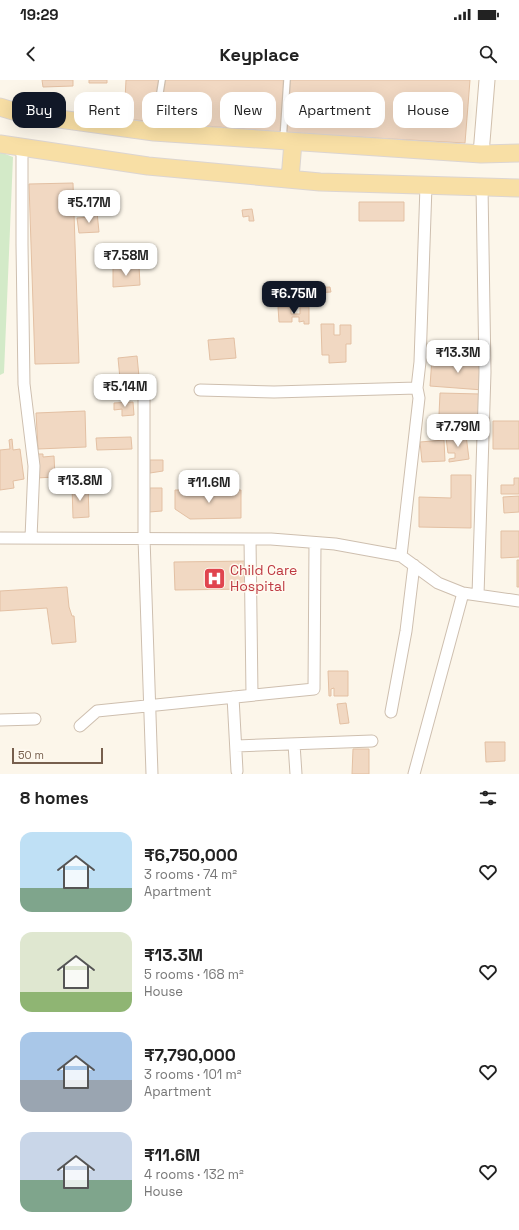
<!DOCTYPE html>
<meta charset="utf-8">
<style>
:root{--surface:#fff;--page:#f6f6f6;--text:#222;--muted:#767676;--accent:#111827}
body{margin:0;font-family:"Space Grotesk",sans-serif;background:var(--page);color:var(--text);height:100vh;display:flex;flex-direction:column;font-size:15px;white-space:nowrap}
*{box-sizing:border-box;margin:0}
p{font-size:13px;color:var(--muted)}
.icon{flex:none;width:22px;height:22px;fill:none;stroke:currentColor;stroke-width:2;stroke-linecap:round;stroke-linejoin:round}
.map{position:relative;height:694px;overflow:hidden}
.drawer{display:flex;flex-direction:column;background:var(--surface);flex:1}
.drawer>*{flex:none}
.banner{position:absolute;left:12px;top:12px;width:495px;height:36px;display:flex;gap:8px}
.scale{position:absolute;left:12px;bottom:10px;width:91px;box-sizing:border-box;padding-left:4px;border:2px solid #775f4d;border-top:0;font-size:11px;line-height:14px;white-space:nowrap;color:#775f4d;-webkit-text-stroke:3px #fffaf0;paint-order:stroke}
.price{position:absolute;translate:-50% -34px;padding:0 9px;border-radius:8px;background:#fff;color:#222;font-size:13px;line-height:26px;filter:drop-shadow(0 1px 2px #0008)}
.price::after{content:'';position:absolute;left:50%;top:24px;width:12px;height:9px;margin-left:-6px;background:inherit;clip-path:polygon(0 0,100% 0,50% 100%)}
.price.current{background:var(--accent);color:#fff}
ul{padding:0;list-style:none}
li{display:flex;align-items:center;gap:12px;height:100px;padding:0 20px}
li span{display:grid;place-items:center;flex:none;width:112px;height:80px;border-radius:12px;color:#555}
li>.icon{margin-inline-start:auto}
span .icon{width:48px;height:48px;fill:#fffc;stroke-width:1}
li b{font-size:17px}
h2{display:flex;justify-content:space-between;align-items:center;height:48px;padding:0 20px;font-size:17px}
.pill{padding:0 14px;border-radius:12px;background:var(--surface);box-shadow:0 4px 16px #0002;font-size:14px;line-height:36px}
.pill.current{background:var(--accent);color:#fff}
.status{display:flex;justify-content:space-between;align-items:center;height:28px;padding:0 20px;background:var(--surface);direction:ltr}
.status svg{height:11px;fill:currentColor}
header{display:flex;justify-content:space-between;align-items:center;height:52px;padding:0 20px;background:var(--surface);font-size:18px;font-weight:800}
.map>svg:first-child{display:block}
.green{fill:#d3eac8}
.building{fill:#f1d8c2;stroke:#e3c0a3}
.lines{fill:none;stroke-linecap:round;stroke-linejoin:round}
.service-casing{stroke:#cebfaf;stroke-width:8}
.minor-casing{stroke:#cebfaf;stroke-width:13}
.secondary-casing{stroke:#d1c0ad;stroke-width:17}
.primary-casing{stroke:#dcd5d1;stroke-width:19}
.service{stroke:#fff;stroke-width:5.5}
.minor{stroke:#fff;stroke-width:11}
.secondary{stroke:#fff;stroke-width:15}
.primary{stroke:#f8dfa5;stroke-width:17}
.labels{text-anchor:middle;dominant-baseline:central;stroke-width:3;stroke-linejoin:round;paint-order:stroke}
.health-label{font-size:14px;fill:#be3a42;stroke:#fffaf0;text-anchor:start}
</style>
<div class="status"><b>19:29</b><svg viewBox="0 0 49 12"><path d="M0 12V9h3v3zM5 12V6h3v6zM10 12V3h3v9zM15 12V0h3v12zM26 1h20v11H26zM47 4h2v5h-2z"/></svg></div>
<header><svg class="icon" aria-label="back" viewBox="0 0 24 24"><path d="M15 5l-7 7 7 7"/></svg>Keyplace<svg class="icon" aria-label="search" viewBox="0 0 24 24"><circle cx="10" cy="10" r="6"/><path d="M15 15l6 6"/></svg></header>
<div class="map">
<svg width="519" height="694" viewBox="0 0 519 694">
<rect width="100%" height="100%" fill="#fcf6ea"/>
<!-- green -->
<path class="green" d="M0,72L13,77L4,293L0,295Z"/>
<!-- building -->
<path class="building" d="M42,0H73V6L43,7Z
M89,0H107V3H89Z
M126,0H470L465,63L300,54L124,39Z
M73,103L79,283L35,284L29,104Z
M359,122H404V141H359Z
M252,129L254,141H249V136L243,137L242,130Z
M90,132H97L99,152L79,153L77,138L90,137Z
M140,168L141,180L113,184V169Z
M139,186L140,205L113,207V188Z
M330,207L331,212L315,213L314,208Z
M278,227H291V234H300V227H309V244H304V241L299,242V237H292V242H279Z
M321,244H334V255H340V245H351V264H346V282L329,283V275H322Z
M234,258L236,278L210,280L208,260Z
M137,276L140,307L121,309L118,278Z
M432,278L485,282L483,310L430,306Z
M440,313L480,314V336L439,335Z
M133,322L134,335L122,336V329L114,330V323Z
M85,331L86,367L38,369L36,333Z
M493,341H519V369H493Z
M466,355L469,379L449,382V379L455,378V373H448L446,358Z
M131,357L132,369L97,370L96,358Z
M12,359L13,370L20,369L24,399L13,401L14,408L0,410V370L10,369L9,360Z
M444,360L445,381L422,382L420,362Z
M34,374H43V377L54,376L55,397L36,398Z
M150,380H163V391L150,393Z
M451,395H471V448L419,447V417L451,418Z
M514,398H519V414H501V405H514Z
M88,405L89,437L73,438L72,406Z
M150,408H162V431L149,432Z
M175,410H241V438L190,439L175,429Z
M519,416V432L504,433L503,417Z
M501,451H519V477L501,478Z
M517,480H519V507H517Z
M248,481V509L175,510L174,482Z
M67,507L69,527L72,536H74L76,562L52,564L47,528L0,531V511Z
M328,591H348V616H334V608L331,609V616H329Z
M346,623L349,643L340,644L337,624Z
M485,662H505V681L486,682Z
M353,669H369V694H352Z"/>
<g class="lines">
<defs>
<path id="service" d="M154,50L162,0
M283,60L287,0"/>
<path id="minor" d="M22,67V164L24,304L34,386L31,458
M144,304V458L152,694
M200,310L274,312L417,308
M0,458L271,459L335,464L401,476L438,503L463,513L519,521
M250,459L252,615
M401,476L419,318L417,308L420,282L426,106
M478,515L485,292L482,107
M233,617L237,691
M391,632L406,551L414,485
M0,640L35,639
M80,646L97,631L314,609L315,463
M294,664L296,694
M236,666L372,661
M414,694L463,513"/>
<path id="secondary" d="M481,74L487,0"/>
<path id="primary" d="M0,27L23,34L154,52L481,74L519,73
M0,64L148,86L320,102L519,108
M290,99L293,62"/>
</defs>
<!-- service casing -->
<use href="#service" class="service-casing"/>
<!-- minor casing -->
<use href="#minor" class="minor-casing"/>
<!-- secondary casing -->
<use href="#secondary" class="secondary-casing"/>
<!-- primary casing -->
<use href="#primary" class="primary-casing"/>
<!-- service -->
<use href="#service" class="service"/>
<!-- minor -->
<use href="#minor" class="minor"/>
<!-- secondary -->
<use href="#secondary" class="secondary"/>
<!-- primary -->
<use href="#primary" class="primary"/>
</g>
<!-- icons -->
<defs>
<symbol id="hospital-square" viewBox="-11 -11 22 22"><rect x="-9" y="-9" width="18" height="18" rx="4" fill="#e0444e" stroke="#fffaf0"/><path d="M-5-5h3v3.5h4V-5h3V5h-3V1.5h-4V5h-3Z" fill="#fff"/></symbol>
</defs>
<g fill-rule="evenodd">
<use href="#hospital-square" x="202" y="486" width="25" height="25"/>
</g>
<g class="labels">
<!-- health labels -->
<g class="health-label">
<text x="230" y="490">Child Care<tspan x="230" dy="16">Hospital</tspan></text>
</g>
</g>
</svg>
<div class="scale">50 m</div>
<b class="price" style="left:89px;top:144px">₹5.17M</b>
<b class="price" style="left:126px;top:197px">₹7.58M</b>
<b class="price current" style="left:294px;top:235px">₹6.75M</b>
<b class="price" style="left:458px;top:294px">₹13.3M</b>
<b class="price" style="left:125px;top:328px">₹5.14M</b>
<b class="price" style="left:458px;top:368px">₹7.79M</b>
<b class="price" style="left:80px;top:422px">₹13.8M</b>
<b class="price" style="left:209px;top:424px">₹11.6M</b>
<div class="banner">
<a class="pill current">Buy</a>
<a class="pill">Rent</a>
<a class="pill">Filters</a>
<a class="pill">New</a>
<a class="pill">Apartment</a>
<a class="pill">House</a>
</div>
</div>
<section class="drawer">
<h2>8 homes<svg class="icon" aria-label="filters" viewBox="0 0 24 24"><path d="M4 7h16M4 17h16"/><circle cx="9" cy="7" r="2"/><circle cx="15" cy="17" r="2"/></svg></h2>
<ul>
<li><span style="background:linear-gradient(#bfe0f5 70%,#7fa58c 0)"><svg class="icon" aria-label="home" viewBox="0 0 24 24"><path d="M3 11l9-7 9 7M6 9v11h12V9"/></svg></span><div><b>₹6,750,000</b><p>3 rooms · 74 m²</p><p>Apartment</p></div><svg class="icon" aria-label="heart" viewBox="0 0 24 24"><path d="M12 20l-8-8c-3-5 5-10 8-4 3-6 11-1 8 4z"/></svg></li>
<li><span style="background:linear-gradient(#dfe7d0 75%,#8fb573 0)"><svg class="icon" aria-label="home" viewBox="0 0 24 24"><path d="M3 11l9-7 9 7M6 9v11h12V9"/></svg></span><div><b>₹13.3M</b><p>5 rooms · 168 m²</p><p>House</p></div><svg class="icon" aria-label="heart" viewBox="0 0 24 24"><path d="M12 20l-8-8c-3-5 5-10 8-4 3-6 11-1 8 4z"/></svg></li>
<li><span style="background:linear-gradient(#a9c7e8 60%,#9aa5b1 0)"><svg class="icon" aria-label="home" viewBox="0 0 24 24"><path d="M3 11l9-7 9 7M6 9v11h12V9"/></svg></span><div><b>₹7,790,000</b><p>3 rooms · 101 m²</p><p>Apartment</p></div><svg class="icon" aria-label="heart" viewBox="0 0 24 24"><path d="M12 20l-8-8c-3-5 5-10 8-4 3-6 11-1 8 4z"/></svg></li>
<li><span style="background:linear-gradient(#c9d6e8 60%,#7fa58c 0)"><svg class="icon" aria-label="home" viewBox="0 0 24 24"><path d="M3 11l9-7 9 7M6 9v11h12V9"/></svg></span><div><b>₹11.6M</b><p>4 rooms · 132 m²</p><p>House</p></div><svg class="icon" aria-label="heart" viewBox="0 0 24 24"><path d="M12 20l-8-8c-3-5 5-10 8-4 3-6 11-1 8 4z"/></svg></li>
</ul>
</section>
